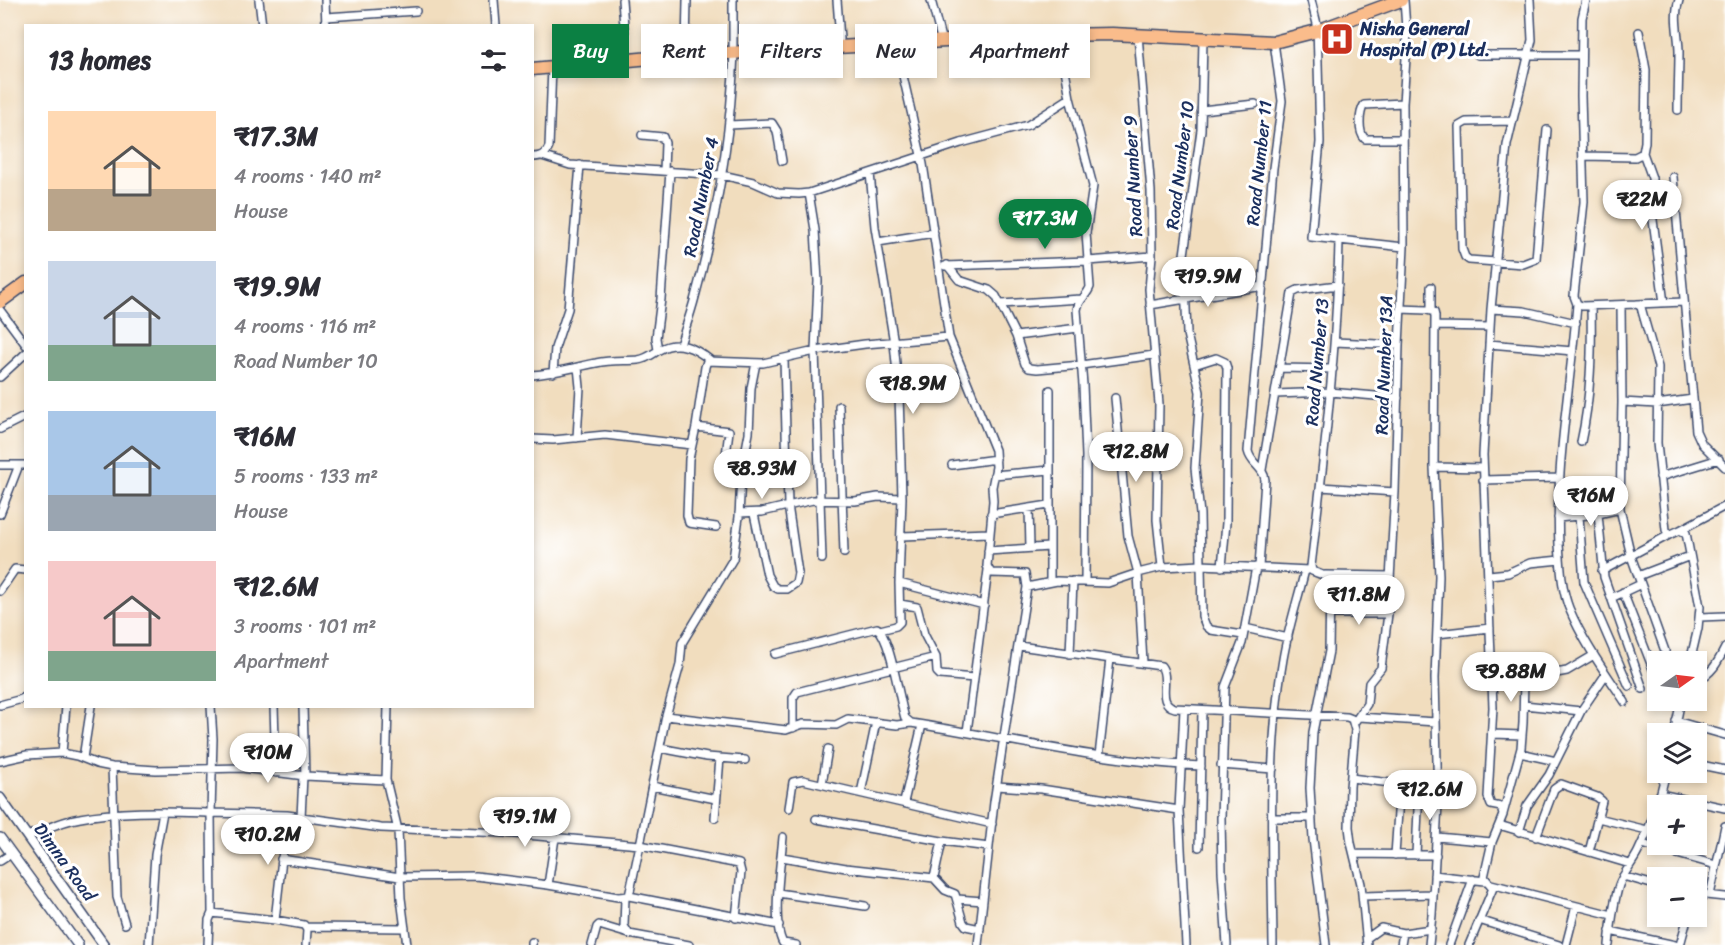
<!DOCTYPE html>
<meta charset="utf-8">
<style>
:root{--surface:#fff;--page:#f7f7f7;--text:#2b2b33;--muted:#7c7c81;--accent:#0b8043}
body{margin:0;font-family:Sriracha,sans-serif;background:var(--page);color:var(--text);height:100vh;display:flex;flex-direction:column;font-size:22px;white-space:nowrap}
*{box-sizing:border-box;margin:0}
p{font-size:20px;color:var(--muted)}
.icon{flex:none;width:33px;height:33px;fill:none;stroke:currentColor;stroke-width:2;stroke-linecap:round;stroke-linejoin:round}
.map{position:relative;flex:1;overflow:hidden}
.details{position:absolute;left:24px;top:24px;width:510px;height:684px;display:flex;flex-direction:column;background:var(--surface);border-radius:0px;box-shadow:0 3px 9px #0003}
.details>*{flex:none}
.guide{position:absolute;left:552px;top:24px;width:570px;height:54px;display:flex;gap:12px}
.needle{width:39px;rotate:76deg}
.controls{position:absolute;left:1647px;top:651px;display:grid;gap:12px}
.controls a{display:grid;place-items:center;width:60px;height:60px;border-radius:0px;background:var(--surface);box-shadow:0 3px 9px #0003;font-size:30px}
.price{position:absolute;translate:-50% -51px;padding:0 14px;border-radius:21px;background:#fff;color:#222;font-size:20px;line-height:39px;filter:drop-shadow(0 2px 3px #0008)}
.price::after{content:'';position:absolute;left:50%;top:36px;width:18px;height:14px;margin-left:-9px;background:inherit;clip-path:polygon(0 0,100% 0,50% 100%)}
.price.on{background:var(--accent);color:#fff}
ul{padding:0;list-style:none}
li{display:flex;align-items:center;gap:18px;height:150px;padding:0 24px}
li span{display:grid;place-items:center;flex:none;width:168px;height:120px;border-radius:0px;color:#555}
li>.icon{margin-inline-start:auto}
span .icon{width:72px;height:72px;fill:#fffc;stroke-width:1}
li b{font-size:26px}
h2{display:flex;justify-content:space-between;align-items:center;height:72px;padding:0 24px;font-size:26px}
.chip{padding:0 21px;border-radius:0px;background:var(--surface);box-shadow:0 3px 9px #0003;font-size:21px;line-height:54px}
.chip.on{background:var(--accent);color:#fff}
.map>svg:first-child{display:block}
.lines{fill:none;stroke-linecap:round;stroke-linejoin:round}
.minor-casing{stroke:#3b496c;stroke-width:10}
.tertiary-casing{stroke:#3b496c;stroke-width:12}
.trunk-casing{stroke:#3b496c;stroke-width:15}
.minor{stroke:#fff;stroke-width:7}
.tertiary{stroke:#fff;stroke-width:9}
.trunk{stroke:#fabc8b;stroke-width:12}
.labels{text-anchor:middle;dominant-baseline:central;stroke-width:6;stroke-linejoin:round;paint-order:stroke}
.poi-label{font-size:18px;font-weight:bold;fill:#1b2f5e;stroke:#fff;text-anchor:start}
.street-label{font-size:18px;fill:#1b2f5e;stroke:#fff}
</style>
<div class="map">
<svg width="1725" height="945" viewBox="0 0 1725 945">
<rect width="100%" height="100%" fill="#fff"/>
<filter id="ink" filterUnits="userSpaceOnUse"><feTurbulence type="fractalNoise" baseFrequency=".0167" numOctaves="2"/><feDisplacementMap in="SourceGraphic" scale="12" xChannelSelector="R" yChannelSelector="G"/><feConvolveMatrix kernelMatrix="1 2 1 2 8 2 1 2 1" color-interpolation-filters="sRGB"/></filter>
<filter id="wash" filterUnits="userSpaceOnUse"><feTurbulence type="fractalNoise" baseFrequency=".008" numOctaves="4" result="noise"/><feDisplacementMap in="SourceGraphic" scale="24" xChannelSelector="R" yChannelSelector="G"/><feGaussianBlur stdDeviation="1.35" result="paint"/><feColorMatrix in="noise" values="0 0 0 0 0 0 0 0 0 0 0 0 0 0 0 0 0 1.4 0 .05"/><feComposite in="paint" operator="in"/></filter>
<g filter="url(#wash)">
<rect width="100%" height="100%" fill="#f1ddbe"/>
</g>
<g filter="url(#ink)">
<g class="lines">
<defs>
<path id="minor" d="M259,0L262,26
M325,0L326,26
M494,0L496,26
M622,0L626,52
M733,0V45
M837,0L840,39
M931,0L942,42
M1311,0L1317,24L1320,142L1311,237L1339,240C1337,349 1324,457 1311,566L1312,571C1321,575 1328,574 1330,586L1329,651L1313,732L1310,788L1313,839L1326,945
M1586,0L1582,18L1581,96L1584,202L1574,296L1577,304L1582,306L1637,304L1641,307L1642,311L1658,367L1657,443L1666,530L1669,535L1680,530L1686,533L1700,607L1698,628L1690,662
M326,17L416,11
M1138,35L1151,191L1152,256L1149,289L1159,404L1157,520L1162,567
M896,45L923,164L949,337L995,450L996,467L992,487L993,501L987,566L991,573L1025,574L1027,587L994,802L978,945
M686,48L687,0
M1478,55H1581
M1070,98L1093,186L1086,233L1090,287C1087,296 1078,300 1077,310L1083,385L1086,456L1085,582
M1202,110L1255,104
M1678,110C1678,91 1679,71 1679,52C1679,35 1673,17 1679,0
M1511,121L1466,122L1459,126L1462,249L1465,257L1469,260L1523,264L1536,259L1547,130
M729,125L772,123L777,131L782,161
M642,135L663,137L665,143L664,171
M1402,139H1365C1358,132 1359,113 1364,105L1403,103
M1643,153L1652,178L1653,220L1664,303
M542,156L570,165L722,175L753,182L778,193L799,194L809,193L961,143L1028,125L1070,98L1059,35
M1583,156L1635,157L1643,153L1645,142L1646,70L1639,32
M532,157C541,157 546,155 549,147L552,67
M870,173L875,227L894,343L899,394L902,498L899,583L900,622L896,626L880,630
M1673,177L1696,431L1702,444L1725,467
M809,193L815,230L818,281L815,351L822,559
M1339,240L1404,247
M878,242L934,233
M947,265L959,280L989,290L996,296L1016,336L1025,364L1029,368L1037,369L1081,365L1154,355
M945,266L1088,261L1152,256
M1001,304L1081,299
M1577,304C1571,384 1555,465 1559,545C1561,566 1561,588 1569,608C1583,642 1605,672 1625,702
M1637,304L1684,302
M1150,305L1263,286
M1621,305L1622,402L1620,509L1631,556L1665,651
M1400,309L1427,310L1434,312L1435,316L1434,467L1439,576L1435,678L1438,804L1432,915L1429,945
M1491,309L1524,311L1576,323
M0,310L26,345
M1431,310V287
M1435,326L1490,327
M1016,336L1078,328
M1335,342L1399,345
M1489,344L1573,351
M680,345C685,329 691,313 695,297C717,217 731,134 734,52
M658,350L656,338L661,299L670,171
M1194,365L1187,334L1184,255L1201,130L1203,39
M1281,368L1333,369
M553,373L555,348L568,309L580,165
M532,375C555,373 575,367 596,363C610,360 624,361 638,360C647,359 652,354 659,350C678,339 695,348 710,360
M0,377L26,353
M1050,390V582
M1275,394L1330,392L1398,398
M1115,398L1128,536L1138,573L1143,663
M1622,402L1657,404L1693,399
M839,406L844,553
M696,427L729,431L725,463
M0,429L26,416
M577,438L580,387L578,367
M532,439L553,440L605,435L692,445
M1581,442C1591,397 1592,352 1591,306
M0,465H26
M952,465L996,459
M1434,467L1483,468
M1262,470L1292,293L1298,290L1338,285
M994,475L1050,470
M1660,477L1719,459
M1483,480L1560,478
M1321,487L1395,492
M1029,508L1030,548
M739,513L762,512L813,500L855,501L878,497L902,498
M0,514L19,465
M754,514L767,575L773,586L778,589H787L796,583L798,573L788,505L784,359
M991,514L1049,505
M1598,514L1604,577L1643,689
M1579,516L1584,582L1629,686
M1558,518L1598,514L1620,509
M716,527L689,523L687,515L689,459L696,427L705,367L707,361L763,363L815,351L865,344L949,337
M1680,530L1725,506
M901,536L989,533
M988,551L1049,547
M1222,567L1226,523L1227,368L1225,362L1216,358L1194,365L1200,392L1195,468L1200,514L1202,616L1206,626L1211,630L1243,635
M1259,567L1265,480C1264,467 1251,465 1248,451L1273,168L1282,101L1274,42
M1602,571L1669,535
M1325,575L1390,576
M1489,575L1508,573L1530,563L1560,560
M1638,576L1690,556
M899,583L984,605
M1027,587L1057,581L1108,583L1138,573L1162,567L1201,565L1309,570
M0,591L15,569L26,570
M1623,592L1653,669
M1611,598L1641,584
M900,604L917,607L924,634L936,657L937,672L940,675L974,678
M1330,614H1388
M1700,617L1725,616
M1245,628L1288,638
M1437,634L1490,628
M1019,646L1161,666C1171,679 1155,703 1175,708L1347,717L1352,719L1355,730L1350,787L1349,827L1351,843L1361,884L1367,945
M775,654L877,628C891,639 899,699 905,718L911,723C1008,738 1103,762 1201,766
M1070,654L1073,581
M1696,681C1712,674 1718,662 1725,648
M0,705L22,699L26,695
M1524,705L1581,711
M274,706L276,773
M303,706L305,776
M1184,709L1179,810L1186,945
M666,716L786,730L803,724L836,725L848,719L897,725L911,723
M1359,717L1436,722
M1676,721L1725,735
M1354,723L1367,704L1369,683L1381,668L1388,614L1395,492L1399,345L1404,247L1403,103L1407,43L1404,0
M793,728V698L797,692L936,657
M967,732L988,570
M1493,734L1522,735
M1674,734L1681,700
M660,748L707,757L745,760
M62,753L77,756L97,764L112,767L156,770L241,768L305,776L386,780L388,706
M1520,753L1556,761
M1099,756L1110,659
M83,758L91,706
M0,761L27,755L62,753L66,706
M1696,764L1725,770
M1221,765L1273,769
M112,767L117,897L125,924
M1351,778L1438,789
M386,780L398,830L401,898L407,945
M822,784L828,749
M652,786L716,799
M997,786L1041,789L1179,810
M861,793L876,722
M1660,794L1725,808
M904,802L922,725
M789,808L793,782L803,780L992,824
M1503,814L1521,748L1523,723L1524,679L1567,671L1594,655
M301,817L303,776
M715,818L720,758
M1273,818H1312
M1598,818L1647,830
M816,819L942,841L989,847
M1499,825L1630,864
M1519,832L1527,806L1549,775L1581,711L1606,674
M27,836C44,830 61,821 80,818C121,810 169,812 211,813L213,739L211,706
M783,837C781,862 771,922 783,943L796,945
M1437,837L1492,842
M1536,837L1554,789L1561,784L1597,797L1602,801L1589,852
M1642,844L1716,865
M1199,847L1202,710
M1354,854L1436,855
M1395,855L1400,784
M1416,855L1419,787
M782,857L846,868L934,878L945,890L955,894L963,922L966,926L980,929
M281,859L400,877L476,876L548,885L555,838
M0,861L11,854
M1434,875L1485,881
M1623,876L1658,886
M934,878L942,841
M1491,884L1612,915
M548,885L618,897L629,896L640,845L739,864L741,872L736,918
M778,893L865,906
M1696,894L1725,897
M1710,895L1725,826
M629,896L779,925
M1363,896L1432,894
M625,898L624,926L629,934L689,945
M957,899L983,901
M275,920L287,815
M1479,920L1559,945
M306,927L405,928
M1610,931L1675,945
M1367,938L1381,928L1403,933L1431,929
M149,945L155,855L163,812
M208,945L209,920L212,913
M306,945L307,930L304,925L275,920L212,913L211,813L287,815L381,828L504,833L640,845L666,716L680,665L682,643L733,559L739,517L741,475L749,433L751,388L756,363
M532,945V942
M592,945L597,927L599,925L629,934
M1227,945L1222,871L1221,818L1225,687L1242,643L1256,567
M1273,945C1272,850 1267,752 1283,659C1288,629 1298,599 1305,570
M1401,945L1403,933
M1449,945L1473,879
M1469,945L1493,888L1484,877L1492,842L1503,815L1501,807L1491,805L1488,797L1493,707L1483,455L1491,309L1507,145L1532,40L1530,0
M1566,945L1576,906
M1609,945C1611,925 1613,904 1619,885C1624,872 1632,864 1638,852C1650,828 1660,799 1666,772
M1680,945L1688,916"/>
<path id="tertiary" d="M0,798L104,945
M0,838L78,945"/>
<path id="trunk" d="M532,69L672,56L1059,35L1112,34L1274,42L1317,31L1401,0
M0,302L26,283"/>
</defs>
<!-- minor casing -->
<use href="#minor" class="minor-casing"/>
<!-- tertiary casing -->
<use href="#tertiary" class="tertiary-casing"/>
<!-- trunk casing -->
<use href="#trunk" class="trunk-casing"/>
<!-- minor -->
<use href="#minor" class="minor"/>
<!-- tertiary -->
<use href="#tertiary" class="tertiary"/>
<!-- trunk -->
<use href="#trunk" class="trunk"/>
</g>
</g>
<!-- icons -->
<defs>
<symbol id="hospital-square" viewBox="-11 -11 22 22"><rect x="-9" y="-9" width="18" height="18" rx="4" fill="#c8321e" stroke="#fff"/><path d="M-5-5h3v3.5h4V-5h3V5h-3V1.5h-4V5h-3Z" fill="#fff"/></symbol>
</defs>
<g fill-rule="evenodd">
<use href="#hospital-square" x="1318" y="20" width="38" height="38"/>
</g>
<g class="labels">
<!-- poi labels -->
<g class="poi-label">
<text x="1360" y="29">Nisha General<tspan x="1360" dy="21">Hospital (P) Ltd.</tspan></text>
</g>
<!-- street labels -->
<g class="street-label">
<text transform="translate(1259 163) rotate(-84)">Road Number 11</text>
<text transform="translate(1180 165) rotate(-83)">Road Number 10</text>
<text transform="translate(1133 176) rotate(-93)">Road Number 9</text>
<text transform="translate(701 197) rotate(-79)">Road Number 4</text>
<text transform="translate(1317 362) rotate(-85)">Road Number 13</text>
<text transform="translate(1384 365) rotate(-88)">Road Number 13A</text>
<text transform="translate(65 862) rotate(54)">Dimna Road</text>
</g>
</g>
</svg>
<div class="controls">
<a><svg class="needle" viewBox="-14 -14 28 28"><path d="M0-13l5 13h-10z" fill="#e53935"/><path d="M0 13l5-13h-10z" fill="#7c7c81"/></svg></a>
<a><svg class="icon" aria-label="layers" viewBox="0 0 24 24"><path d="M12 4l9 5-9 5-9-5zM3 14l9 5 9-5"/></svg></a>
<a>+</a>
<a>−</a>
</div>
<b class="price" style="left:1642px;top:231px">₹22M</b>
<b class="price on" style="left:1045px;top:250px">₹17.3M</b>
<b class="price" style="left:1208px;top:308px">₹19.9M</b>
<b class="price" style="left:913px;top:415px">₹18.9M</b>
<b class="price" style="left:1136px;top:483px">₹12.8M</b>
<b class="price" style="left:762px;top:500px">₹8.93M</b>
<b class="price" style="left:1591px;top:527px">₹16M</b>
<b class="price" style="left:1359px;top:626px">₹11.8M</b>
<b class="price" style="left:1511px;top:703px">₹9.88M</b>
<b class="price" style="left:268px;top:784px">₹10M</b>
<b class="price" style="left:1430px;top:821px">₹12.6M</b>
<b class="price" style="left:525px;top:848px">₹19.1M</b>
<b class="price" style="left:268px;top:866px">₹10.2M</b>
<div class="guide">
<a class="chip on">Buy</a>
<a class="chip">Rent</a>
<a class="chip">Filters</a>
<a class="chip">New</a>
<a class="chip">Apartment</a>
</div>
<section class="details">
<h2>13 homes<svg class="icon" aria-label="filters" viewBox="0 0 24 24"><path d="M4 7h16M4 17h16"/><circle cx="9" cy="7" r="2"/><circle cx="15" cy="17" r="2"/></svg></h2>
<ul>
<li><span style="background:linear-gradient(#ffd9b3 65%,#b9a48a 0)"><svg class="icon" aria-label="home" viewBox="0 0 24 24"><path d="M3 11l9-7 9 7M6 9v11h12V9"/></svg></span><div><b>₹17.3M</b><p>4 rooms · 140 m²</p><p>House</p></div></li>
<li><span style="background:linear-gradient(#c9d6e8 70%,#7fa58c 0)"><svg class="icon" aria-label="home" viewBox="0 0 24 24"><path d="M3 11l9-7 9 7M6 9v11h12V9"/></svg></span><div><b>₹19.9M</b><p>4 rooms · 116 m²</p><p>Road Number 10</p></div></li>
<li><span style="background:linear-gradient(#a9c7e8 70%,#9aa5b1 0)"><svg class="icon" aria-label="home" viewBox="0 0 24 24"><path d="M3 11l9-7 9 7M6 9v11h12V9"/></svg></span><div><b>₹16M</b><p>5 rooms · 133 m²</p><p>House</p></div></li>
<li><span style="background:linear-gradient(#f6c9c9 75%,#7fa58c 0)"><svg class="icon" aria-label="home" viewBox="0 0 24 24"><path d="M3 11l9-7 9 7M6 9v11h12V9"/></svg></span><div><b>₹12.6M</b><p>3 rooms · 101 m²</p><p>Apartment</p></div></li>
</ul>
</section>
</div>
